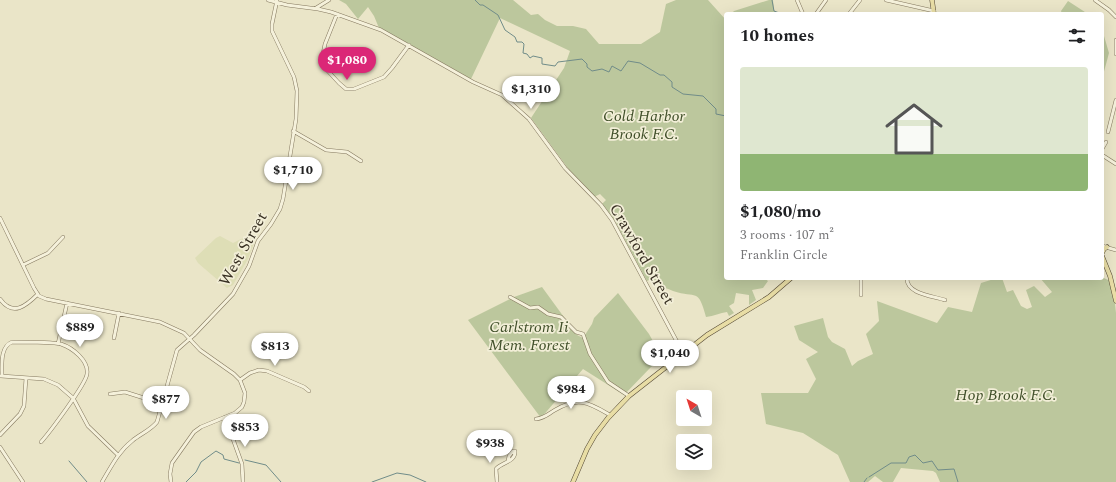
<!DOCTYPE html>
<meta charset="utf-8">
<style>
:root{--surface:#fff;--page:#f2f2f2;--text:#202124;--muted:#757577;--line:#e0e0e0;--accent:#db2777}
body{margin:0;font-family:Spectral,serif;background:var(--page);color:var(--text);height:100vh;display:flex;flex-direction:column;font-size:15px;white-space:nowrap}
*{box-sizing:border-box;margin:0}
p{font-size:13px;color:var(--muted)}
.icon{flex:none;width:22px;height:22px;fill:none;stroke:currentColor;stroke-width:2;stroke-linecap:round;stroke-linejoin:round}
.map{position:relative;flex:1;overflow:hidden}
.panel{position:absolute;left:724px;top:12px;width:380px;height:268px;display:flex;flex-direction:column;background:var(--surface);border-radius:4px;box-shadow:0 4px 16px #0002}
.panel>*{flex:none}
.needle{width:26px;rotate:321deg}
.buttons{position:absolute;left:676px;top:390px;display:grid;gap:8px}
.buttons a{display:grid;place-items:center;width:36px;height:36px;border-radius:4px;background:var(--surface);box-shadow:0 4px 16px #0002;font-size:20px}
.price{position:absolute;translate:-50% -34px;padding:0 9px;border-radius:14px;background:#fff;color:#222;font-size:13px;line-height:26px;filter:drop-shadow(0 1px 2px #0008)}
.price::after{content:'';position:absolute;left:50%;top:24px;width:12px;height:9px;margin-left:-6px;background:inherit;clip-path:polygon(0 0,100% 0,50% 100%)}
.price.current{background:var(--accent);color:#fff}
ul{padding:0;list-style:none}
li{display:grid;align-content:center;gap:8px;height:212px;padding:0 16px}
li+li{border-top:1px solid var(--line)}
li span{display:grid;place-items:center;height:124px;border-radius:4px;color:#555}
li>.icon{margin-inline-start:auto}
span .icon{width:72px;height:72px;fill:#fffc;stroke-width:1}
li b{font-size:17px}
h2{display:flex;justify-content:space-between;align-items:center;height:48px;padding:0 16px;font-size:17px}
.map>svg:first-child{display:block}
.farmland{fill:#dedeb6}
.green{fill:#bcc79d}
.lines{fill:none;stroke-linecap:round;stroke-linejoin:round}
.stream{stroke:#708c89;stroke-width:1}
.minor-casing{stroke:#84785f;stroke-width:4}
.major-casing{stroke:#524633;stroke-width:5}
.minor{stroke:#f5f1db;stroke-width:3}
.major{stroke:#e8dda5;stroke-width:4}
.labels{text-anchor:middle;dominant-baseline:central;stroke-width:3.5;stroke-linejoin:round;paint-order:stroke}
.park-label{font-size:16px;font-style:italic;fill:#41502a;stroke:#f2eed7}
.street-label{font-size:16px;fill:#362e21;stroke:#f2eed7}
</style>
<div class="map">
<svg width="1116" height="482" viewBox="0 0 1116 482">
<rect width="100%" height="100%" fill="#eae5c8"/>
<!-- farmland -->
<path class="farmland" d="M220,236L233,243L245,237L254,243L248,259L233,285L227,288L198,263L195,258L216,238Z"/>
<!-- green -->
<path class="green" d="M339,0H513L531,15L538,14L545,20L557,26H573L586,29L599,44H641L660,32L666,4L676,0H708L726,20V278H764L768,281L763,288L752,290L756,300L749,305V295L736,293L734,303L729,306L734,313L729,316L727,312C720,313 714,316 706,317C698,287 697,299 673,291C669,289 662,287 658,284C655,282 655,281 651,279L647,281L615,221L602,204L606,200L600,194L594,197L570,171L531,118L564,68L570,51L500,18L471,79L379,28L374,16L368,7L358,19L346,4Z
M769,0H773L774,11L782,14H731L734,11Z
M1068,1L1088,14H1062L1061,11Z
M1102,24L1104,28V36L1109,53L1102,79Z
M1102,277L1110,281L1114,295L1116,313V482H940L936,473L933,471L901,468L893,482H883L875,476L868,482H850L838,455L803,433L766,424L761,393H808L816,379L806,359L818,352L799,340L794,326L823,318L828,337L832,342L845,349L852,366L858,361L873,354L866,334L879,321L877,301L937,323L948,307L972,312L981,283L997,278H1002L1007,292L1013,290L1021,306L1027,309L1032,307L1026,290L1034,286L1045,297L1052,292L1040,278H1102Z
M542,287L577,335L583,338L592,324L594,318L618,293L649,334L663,359L651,367L624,395L583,369L541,418L468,320L514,297Z"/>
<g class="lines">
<!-- stream -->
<path class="stream" d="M475,0L480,5H483L498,15L505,30L515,37L517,42H522L524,44L523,53L527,54L530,58L533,56L542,58V64L555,66L558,62L582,59L587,64V67L592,71L602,69L609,72L612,66L621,71L628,61L640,63L660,75H664L672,82V87L683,94L703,96L716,109V114L726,116
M772,0L774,11L782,14
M245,460L266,465L281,482
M69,461L87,482
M869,477L891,463H906L909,457L915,455L923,463L932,461L938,470L954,469L958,482
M186,482L196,472L201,462L216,451L223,455L224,459L239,463
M372,482L397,473L410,475L426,482
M864,482L867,478"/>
<defs>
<path id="minor" d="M268,0L287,5L318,9L331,12L381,30L473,82L502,95L529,119L565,168L601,205L612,220L683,353
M797,0L803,14
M886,0L934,11
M1095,0L1109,10L1116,17
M316,8L329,0
M337,14L325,44L322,59L327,70L339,83L346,89H354L384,77L392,68L409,45
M816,14L826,0
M849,14L860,0
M1116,40V54
M293,131L326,150L347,152L361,161
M1108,132L1116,100
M1102,149L1106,142
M1102,155L1116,164
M0,218L34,288L39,296L46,299L160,322L184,333L200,350L234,374L240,380L245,393L244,402L242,407L235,413L201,427L194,432L172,463L170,474L171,482
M1102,246L1116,250
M23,265L48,253L63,237
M861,278V295
M907,278C906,294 933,296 945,300
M510,297L530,308L538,307L548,314L561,317L576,332L583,334L590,354L608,382L629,396
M0,299C13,317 26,306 38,294
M114,338L119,313
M58,344L67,303
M1,376L44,379L58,385L73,398L88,426L118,455
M2,376C2,364 0,347 12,342C22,342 52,342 61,344C73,348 89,361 87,374C86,384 49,433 41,442
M240,380L250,373L259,370L267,371L304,387L309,391
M110,394L125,392L163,404
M225,417L242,464L243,482
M536,419C545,418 548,414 555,410C579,396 589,403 610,415
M0,435L20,414L24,406L26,378
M0,447L23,482
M102,482C111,467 118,452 132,441C140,434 151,430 157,422L177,350L194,335L233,294L249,266L258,241L271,224L280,209L283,199L296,119L297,91L294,77L272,31V24L277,0
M497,482L496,469C502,462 516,462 515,451H513L509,456L508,461"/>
<path id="major" d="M932,0L934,14
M1102,253L1104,249L1107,247
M1102,256L1110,276L1116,301
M573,482L587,449L595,435L608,418L629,396L707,335L769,297L791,278"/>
</defs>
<!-- minor casing -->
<use href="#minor" class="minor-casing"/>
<!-- major casing -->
<use href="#major" class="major-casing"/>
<!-- minor -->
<use href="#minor" class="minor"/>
<!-- major -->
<use href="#major" class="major"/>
</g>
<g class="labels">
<!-- park labels -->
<g class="park-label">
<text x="644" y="116">Cold Harbor<tspan x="644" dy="18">Brook F.C.</tspan></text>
<text x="529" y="327">Carlstrom Ii<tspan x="529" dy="18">Mem. Forest</tspan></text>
<text x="1006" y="395">Hop Brook F.C.</text>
</g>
<!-- street labels -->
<g class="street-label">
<text transform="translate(243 249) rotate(-61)">West Street</text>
<text transform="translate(642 254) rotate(60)">Crawford Street</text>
</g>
</g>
</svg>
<div class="buttons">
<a><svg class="needle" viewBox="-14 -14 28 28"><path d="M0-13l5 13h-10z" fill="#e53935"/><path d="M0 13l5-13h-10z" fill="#757577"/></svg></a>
<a><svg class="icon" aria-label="layers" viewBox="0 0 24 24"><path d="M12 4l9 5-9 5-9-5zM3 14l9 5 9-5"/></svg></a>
</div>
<b class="price current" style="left:347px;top:81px">$1,080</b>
<b class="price" style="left:531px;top:110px">$1,310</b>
<b class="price" style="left:293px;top:191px">$1,710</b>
<b class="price" style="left:80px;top:348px">$889</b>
<b class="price" style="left:275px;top:367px">$813</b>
<b class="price" style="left:670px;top:374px">$1,040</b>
<b class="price" style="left:571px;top:410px">$984</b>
<b class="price" style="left:166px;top:420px">$877</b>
<b class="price" style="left:245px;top:448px">$853</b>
<b class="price" style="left:490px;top:464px">$938</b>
<section class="panel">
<h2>10 homes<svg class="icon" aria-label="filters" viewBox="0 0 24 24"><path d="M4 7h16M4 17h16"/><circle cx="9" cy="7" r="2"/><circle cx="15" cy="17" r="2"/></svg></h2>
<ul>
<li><span style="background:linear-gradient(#dfe7d0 70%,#8fb573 0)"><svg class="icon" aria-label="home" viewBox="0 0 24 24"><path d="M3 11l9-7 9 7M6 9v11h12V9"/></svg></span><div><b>$1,080/mo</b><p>3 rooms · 107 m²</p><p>Franklin Circle</p></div></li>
</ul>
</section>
</div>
